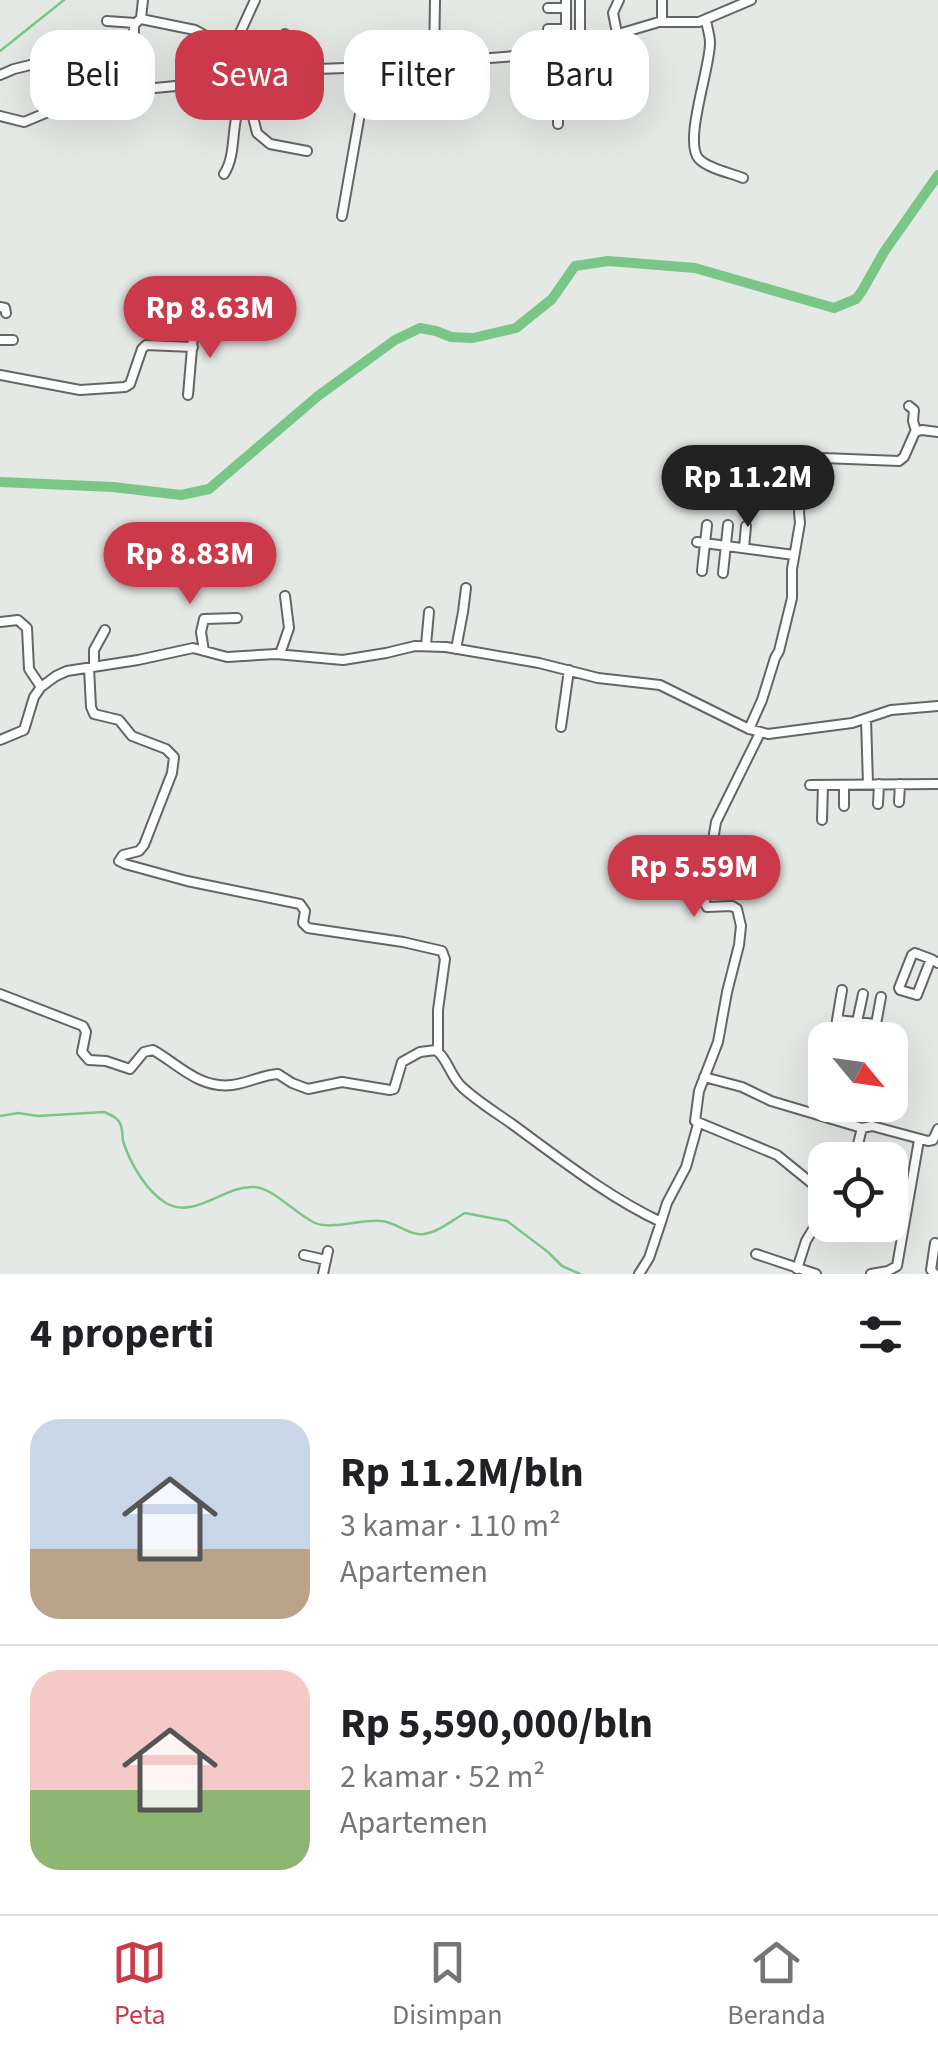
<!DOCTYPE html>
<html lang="id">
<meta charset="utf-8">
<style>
:root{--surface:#fff;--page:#f2f2f2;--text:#202124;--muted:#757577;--line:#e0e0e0;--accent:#ca3a4a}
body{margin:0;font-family:"Source Sans 3",sans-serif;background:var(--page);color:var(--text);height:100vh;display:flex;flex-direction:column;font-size:38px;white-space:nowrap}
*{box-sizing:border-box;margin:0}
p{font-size:32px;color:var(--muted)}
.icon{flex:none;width:55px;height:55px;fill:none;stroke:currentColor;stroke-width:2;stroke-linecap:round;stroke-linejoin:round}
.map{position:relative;height:1274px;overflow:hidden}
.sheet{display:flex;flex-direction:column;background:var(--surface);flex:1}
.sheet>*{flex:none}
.hud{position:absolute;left:30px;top:30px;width:880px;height:90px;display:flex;gap:20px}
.needle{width:65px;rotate:119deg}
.buttons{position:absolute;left:808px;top:1022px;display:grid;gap:20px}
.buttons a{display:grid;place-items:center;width:100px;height:100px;border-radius:20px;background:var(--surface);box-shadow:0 10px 40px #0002;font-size:50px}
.price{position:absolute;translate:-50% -85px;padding:0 22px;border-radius:35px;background:var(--accent);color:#fff;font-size:32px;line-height:65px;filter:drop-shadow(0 2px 5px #0008)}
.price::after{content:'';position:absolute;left:50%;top:60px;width:30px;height:22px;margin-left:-15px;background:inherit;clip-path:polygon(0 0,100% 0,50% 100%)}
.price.current{background:#222;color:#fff}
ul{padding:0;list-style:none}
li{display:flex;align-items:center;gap:30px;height:250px;padding:0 30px}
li+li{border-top:2px solid var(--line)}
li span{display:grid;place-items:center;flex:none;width:280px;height:200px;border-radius:30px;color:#555}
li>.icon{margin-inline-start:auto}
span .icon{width:120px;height:120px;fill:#fffc;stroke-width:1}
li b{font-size:42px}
h2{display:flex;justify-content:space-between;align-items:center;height:120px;padding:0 30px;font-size:42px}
.pill{padding:0 35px;border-radius:30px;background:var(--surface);box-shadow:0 10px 40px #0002;font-size:35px;line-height:90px}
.pill.current{background:var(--accent);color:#fff}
.menu{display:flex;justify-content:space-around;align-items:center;height:140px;border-top:2px solid var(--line);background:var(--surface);font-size:28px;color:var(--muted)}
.menu a{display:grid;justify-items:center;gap:5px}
.menu .current{color:var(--accent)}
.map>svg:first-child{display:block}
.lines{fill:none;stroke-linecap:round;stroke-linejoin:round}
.stream{stroke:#7ac687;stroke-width:2.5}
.river{stroke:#7ac687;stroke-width:10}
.minor-casing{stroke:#636764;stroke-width:12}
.minor{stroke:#fff;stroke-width:8}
</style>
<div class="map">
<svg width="938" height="1274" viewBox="0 0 938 1274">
<rect width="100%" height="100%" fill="#e5e9e5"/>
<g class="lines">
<!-- stream -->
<path class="stream" d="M0,51L64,0
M0,1116L18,1113L38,1116L104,1112C111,1115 119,1118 121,1126C123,1131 122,1136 123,1141C130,1163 146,1191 166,1203C194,1220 225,1185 254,1187C273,1188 295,1213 313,1222C330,1231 360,1219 381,1221C396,1222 409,1236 424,1234C439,1232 452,1220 465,1213L507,1221L548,1252L562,1266L580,1274"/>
<!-- river -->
<path class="river" d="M0,482L113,487L181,495L209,489L318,396L395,340L420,328L436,331L451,337L473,338L516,328L552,299L575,266L608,261L695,268L834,308L856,299L862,291L884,252L938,175"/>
<defs>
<path id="minor" d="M566,0V50
M580,0V46
M662,0V22
M548,8H566
M141,19L195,30L232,50
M706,20C707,28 710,35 710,43C710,69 683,142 699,159C709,169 731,173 743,178
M107,21L135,23
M548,29H566
M617,33L613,13L619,0
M285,34L286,70
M434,63L435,0
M0,75L14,69L59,58
M259,77L258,97L252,113L257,133L270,144L307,151
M211,80L251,79L290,70L373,67L554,53L659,22H699L751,0
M113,93L116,77C140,63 133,50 134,25L141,18L143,0
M0,116L24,122L65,105L114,92L206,83L211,80L234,46L255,0
M558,124L559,52
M224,174C239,151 228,116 246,97C250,93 255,90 259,87
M342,216L368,68
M0,307L5,308L6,313
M0,340H13
M0,375L80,390L125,387L130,384L142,349L146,345L193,347
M188,395L194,325
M909,406L914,410L913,421L916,431
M697,542L794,555
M744,548L746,526
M702,571L707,525
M723,573L728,525
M0,622L18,620L27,628L29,669L41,687
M426,645L429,612
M456,649L463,612L466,588
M204,651L201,632L204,619L237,618
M280,654L289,628L285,596
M94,667V650L105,630
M89,668L91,707L94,714L119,720L132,736L166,749L174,757L172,773L144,845L139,851L123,855L119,861L125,864L187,881L300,904L305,911L303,923L308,928L403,942L442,951L445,959L438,1010V1052
M866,719L868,784
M561,727L569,670
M749,729L762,700L775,658L779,651L792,598V569L800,523L799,512L803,477L811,463L823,458L899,461L904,457L915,432L922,430L938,432
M0,740L24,730L34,697L41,687L56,676L67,671L138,660L193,648L227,657L276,654L343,660L386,653L415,646L446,647L539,663L598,678L660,685L749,729L768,734L852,723L891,710L938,706
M810,785L938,784
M899,802L900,784
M878,804L879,784
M844,806V785
M822,820L823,785
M706,887L705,903L707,907L732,906L737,909L741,926L739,945L727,992L718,1042L699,1091L695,1121L777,1155L825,1194
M630,890L696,892L705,889L716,822L760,733
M931,959L915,953L912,955L899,988L900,990L917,995L931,959L938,963
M0,994L83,1026L86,1032L82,1052L89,1060L106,1061L130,1069L144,1052L153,1050C178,1064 199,1089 232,1085C248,1083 262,1075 278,1074L292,1083L308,1089L342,1082L390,1090L394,1089L402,1062L420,1052L436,1050C448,1059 450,1076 462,1087C477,1101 495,1112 512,1124C560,1159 608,1197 661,1222L667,1203L686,1167L698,1124
M837,1020L842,990
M857,1022L863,994
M835,1040L837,1020L876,1024L881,997
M704,1077L742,1087L771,1101L862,1128L872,1126L928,1141L933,1140L938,1129
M854,1160L862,1128
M756,1254L816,1274
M304,1255L326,1260
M797,1269L806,1241L825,1209
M323,1274L328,1251
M639,1274L649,1258L661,1222
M871,1274L888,1271L897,1266L919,1140
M935,1274L931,1270L935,1243"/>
</defs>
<!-- minor casing -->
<use href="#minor" class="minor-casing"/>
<!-- minor -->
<use href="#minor" class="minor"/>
</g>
</svg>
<div class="buttons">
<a><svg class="needle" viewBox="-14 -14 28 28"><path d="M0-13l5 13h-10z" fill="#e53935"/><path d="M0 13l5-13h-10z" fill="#757577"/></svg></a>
<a><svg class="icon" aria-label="locate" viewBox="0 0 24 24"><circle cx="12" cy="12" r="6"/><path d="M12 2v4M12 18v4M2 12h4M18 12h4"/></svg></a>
</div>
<b class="price" style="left:210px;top:361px">Rp 8.63M</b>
<b class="price current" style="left:748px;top:530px">Rp 11.2M</b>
<b class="price" style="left:190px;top:607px">Rp 8.83M</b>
<b class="price" style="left:694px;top:920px">Rp 5.59M</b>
<div class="hud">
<a class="pill">Beli</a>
<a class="pill current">Sewa</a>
<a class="pill">Filter</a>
<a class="pill">Baru</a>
</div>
</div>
<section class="sheet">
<h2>4 properti<svg class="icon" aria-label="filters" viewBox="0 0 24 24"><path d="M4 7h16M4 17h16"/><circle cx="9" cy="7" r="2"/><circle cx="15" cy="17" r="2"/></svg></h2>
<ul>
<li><span style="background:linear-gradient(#c9d6e8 65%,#b9a48a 0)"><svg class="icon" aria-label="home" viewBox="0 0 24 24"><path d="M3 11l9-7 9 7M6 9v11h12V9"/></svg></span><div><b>Rp 11.2M/bln</b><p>3 kamar · 110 m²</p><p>Apartemen</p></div></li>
<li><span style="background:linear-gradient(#f6c9c9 60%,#8fb573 0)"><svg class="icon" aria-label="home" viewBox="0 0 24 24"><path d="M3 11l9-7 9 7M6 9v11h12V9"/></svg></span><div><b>Rp 5,590,000/bln</b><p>2 kamar · 52 m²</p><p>Apartemen</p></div></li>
</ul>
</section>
<nav class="menu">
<a class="current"><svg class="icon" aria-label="map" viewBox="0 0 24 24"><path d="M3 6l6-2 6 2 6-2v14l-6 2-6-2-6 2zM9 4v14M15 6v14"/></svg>Peta</a>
<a><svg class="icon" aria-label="saved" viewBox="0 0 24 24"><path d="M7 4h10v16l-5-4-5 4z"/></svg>Disimpan</a>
<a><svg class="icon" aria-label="home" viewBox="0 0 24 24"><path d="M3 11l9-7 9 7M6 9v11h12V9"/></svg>Beranda</a>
</nav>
